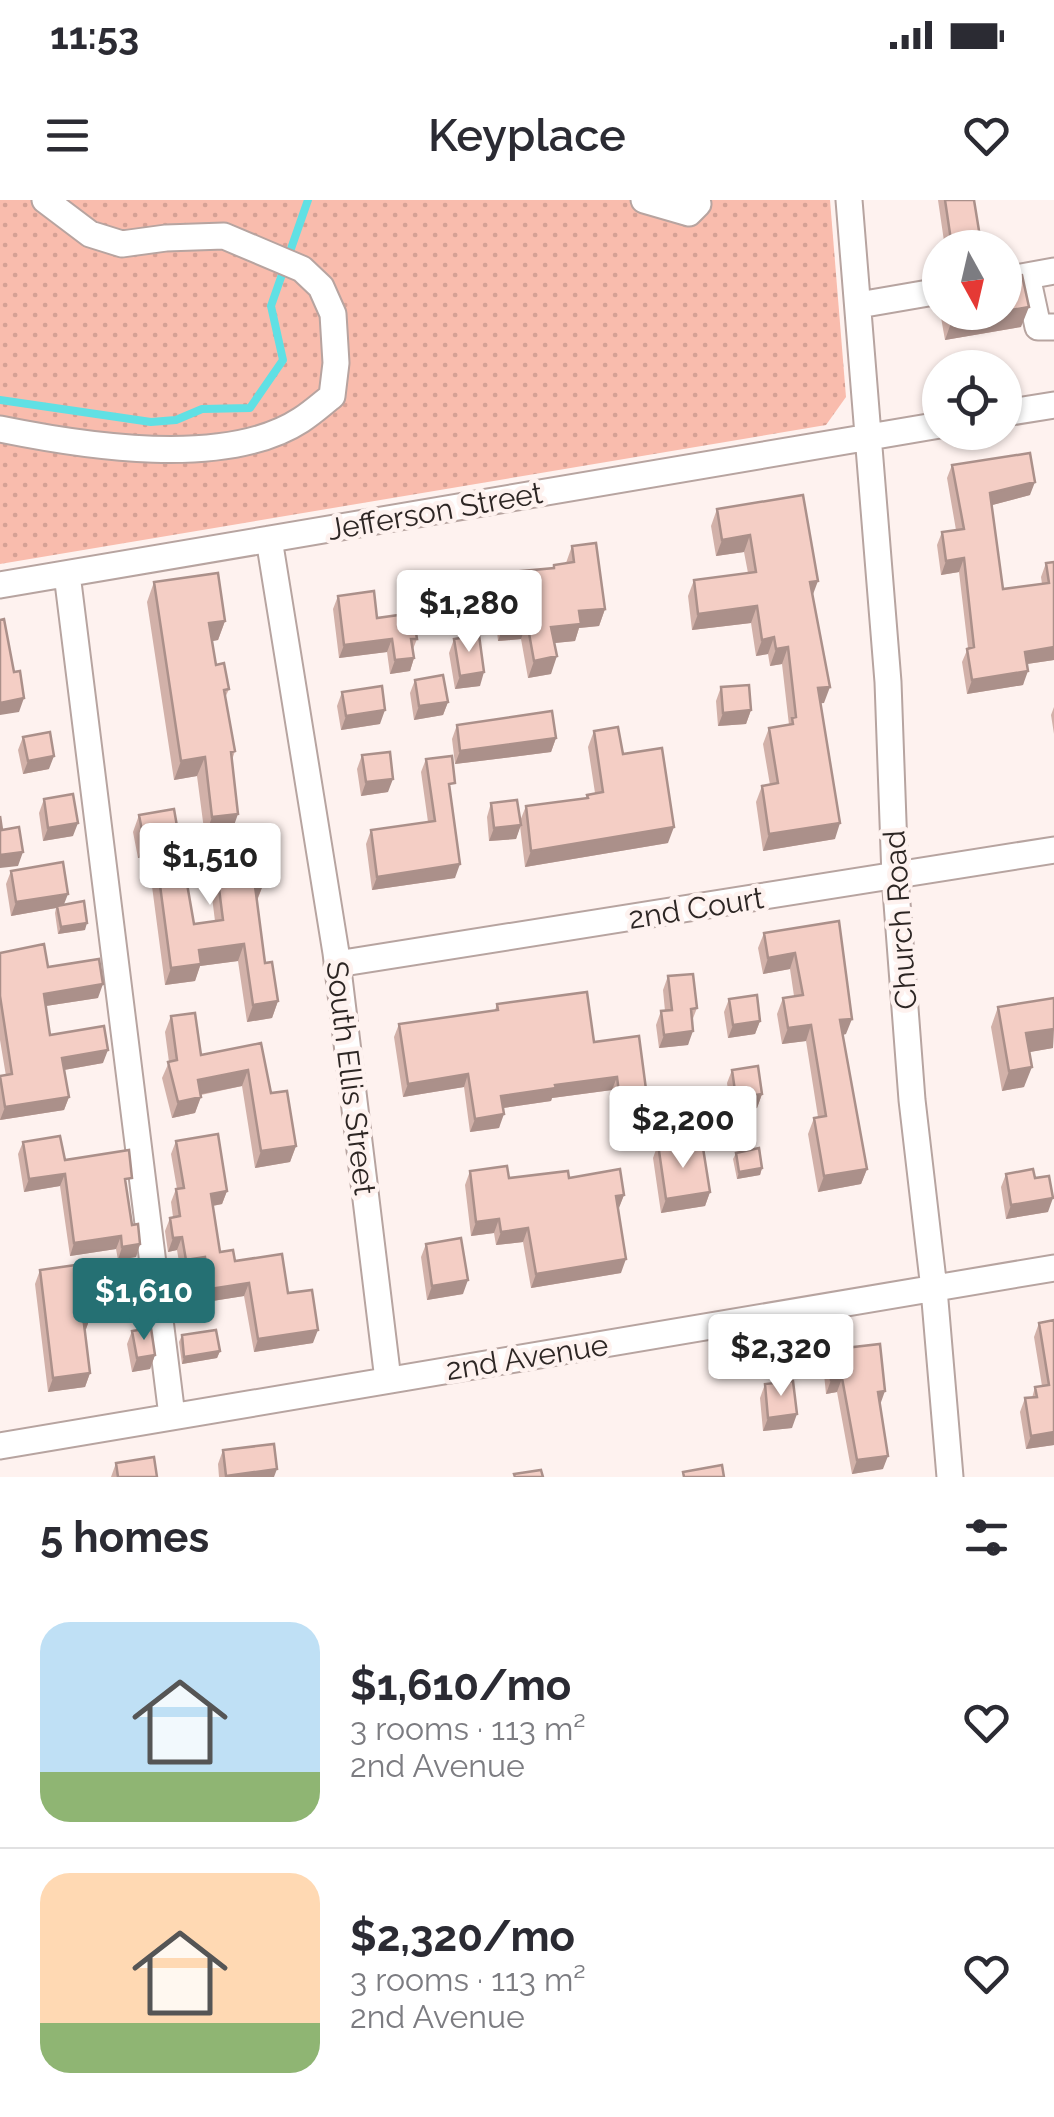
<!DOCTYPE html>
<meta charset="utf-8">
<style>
:root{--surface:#fff;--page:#f2f2f3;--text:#2b2b33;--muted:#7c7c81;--line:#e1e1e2;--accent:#257073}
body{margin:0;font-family:Raleway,sans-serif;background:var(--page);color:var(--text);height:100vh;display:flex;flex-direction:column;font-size:38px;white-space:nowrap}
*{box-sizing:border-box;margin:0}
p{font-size:32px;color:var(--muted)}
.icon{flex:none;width:55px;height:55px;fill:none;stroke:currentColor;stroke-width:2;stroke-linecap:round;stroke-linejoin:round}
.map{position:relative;height:1277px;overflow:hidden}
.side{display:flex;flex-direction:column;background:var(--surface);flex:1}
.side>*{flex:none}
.needle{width:65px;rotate:172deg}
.tools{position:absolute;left:922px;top:30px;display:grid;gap:20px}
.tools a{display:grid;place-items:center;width:100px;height:100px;border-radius:50%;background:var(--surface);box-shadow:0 2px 8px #0004;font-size:50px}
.price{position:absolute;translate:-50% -85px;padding:0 22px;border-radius:10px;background:#fff;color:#222;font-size:32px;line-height:65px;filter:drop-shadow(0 2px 5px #0008)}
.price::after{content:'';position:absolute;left:50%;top:60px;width:30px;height:22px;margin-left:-15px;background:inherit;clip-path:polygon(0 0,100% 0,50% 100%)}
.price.selected{background:var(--accent);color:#fff}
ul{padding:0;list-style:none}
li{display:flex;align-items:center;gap:30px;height:250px;padding:0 40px}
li+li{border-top:2px solid var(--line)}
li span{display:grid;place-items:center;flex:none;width:280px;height:200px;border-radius:30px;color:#555}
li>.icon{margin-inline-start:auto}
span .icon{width:120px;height:120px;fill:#fffc;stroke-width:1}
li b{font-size:42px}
h2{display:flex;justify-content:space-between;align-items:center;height:120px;padding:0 40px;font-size:42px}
.status{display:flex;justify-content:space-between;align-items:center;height:70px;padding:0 50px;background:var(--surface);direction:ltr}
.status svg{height:28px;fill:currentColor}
header{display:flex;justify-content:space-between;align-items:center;height:130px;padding:0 40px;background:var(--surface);font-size:45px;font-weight:600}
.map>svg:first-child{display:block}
.grass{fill:url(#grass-dots)}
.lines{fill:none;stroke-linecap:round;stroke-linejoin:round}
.stream{stroke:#60e0e4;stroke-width:8}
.minor-casing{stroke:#b7a4a0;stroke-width:29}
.minor{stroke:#fff;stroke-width:25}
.wall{fill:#d2b1a9}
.shaded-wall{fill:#ab908a}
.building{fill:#f4cec5;stroke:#ab908a;stroke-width:2.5}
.labels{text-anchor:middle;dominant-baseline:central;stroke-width:9;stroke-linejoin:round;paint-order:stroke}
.street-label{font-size:30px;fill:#2d2624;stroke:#fef2ef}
</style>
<div class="status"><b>11:53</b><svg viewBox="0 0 49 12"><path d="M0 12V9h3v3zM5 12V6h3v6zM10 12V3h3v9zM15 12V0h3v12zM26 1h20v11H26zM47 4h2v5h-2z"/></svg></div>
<header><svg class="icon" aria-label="menu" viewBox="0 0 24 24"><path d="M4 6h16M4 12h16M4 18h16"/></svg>Keyplace<svg class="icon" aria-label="heart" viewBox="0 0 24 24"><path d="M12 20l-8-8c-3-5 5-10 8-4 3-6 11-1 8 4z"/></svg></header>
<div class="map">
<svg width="1054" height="1277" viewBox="0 0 1054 1277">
<defs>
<pattern id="grass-dots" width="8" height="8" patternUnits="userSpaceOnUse" patternTransform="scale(2.5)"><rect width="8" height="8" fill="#f9bcad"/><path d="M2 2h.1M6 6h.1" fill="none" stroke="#d6a195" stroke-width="1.8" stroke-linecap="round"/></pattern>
</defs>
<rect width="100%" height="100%" fill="#fef2ef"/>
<!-- grass -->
<path class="grass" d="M0,0H830L846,197L826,225L0,364Z"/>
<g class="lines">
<!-- stream -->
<path class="stream" d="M0,200L151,222L176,220L202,209L250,208L283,160L271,106L308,0"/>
<defs>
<path id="minor" d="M644,0L689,13L698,4L695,0
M849,0L888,482L895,677L912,900L934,1089L950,1277
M1027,76L1038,127H1054
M1005,80L1054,71
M859,105L940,91
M1005,213L1054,205
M0,229C83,246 226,269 301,220C312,213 322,204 332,196L336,163L333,114L321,87L302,69L224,36L166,38L122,44L90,34L45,0
M269,339L336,753L388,1180
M67,374L172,1216
M0,385L940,225
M337,764L1054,650
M0,1246L1054,1068"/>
</defs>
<!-- minor casing -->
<use href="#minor" class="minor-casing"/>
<!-- minor -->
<use href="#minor" class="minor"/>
</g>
<!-- wall -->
<path class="wall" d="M938,0H974L979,48H945Z
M940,112H1005L1021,127L945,140Z
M952,265L1030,295L992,305L1003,389L1042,384L1041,377L1046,363L1054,362V460L1027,464L1023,485L967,494L962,462L968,448L959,372L941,375L937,345L942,332L956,330L947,278Z
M803,295L824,503H820L835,639L763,651L756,602L762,586L770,585L763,544L769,528L789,525L782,464L770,466L768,454L756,456L751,423L692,430L688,396L694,380L748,373L744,352L716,356L711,326L717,309Z
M572,346L605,409L599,426L579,428L575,441L554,443L551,474L528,478L521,439L498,441L493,391L499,373L552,368L554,365L566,363Z
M154,382L225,421L218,440L212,441L216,465L229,489L225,498L235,551L232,560L231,634L205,637L197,576L174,580L147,402Z
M338,396L417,439L413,449L414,458L410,471L390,474L387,452L339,458L333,409Z
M454,439L480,486L455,489L449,453Z
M415,480L448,502L443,515L414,520L410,493Z
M721,487L751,510L746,524L718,526L716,501Z
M342,492L380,524L341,530L337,506Z
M1054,507V534L1051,515Z
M457,525L556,538L551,552L455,564L452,539Z
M594,531L623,554L668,643L525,667L520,626L516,639L489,641L487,617L491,603L520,621L526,606L586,598L587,595L595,593L588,547Z
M23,537L49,569L23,574L18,550Z
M362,555L388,592L361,596L357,569Z
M426,559L451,596L455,678L372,690L366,644L371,630L428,622L421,572Z
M44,599L73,636L43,641L39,613Z
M174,609L194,724L215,721L210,681L216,665L263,685L257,701L265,763L278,801L272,818L247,822L238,761L200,766L195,781L165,785L148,656L138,658L133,632L139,615Z
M11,671L64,704L85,730L58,734L55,713L56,708L11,716L6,684Z
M839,721L846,834L843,835L867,969L861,984L818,992L808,934L814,918L818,917L806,841L782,844L777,814L783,798L794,796L790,769L763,774L758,748L764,733Z
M0,753L48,767L98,798L46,806L50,835L103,863L64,870L69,897L64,910L0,920V876H6L0,840Z
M668,776L697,808L692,821L688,845L659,848L656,825L661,811H665L663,790Z
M1054,798L1053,848L1029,852L1024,887L1002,891L991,827L998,807Z
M729,799L760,821L755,834L728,838L724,812Z
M497,804L594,842L649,912L644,925L617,929L612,890L552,898L551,901L503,908L499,928L470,932L464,887L403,897L394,837L399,824L495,810Z
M171,816L201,855L261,843L271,893L296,946L290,962L255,968L242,886L201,895L195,913L172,918L162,878L169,862L165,832Z
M732,870L762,894L757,908L731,911L727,883Z
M176,941L227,991L222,1004L213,1006L220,1052L288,1093L313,1143L254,1152L244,1096L206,1102L200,1070L181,1074L177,1050L168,1052L165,1031L170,1018L173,1017L171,1002L176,989H177L171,954Z
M23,942L127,990L132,1025L140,1044L136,1057L118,1060L116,1049L70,1056L60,986L24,992L18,954Z
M658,944L681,951L710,992L705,1006L661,1013L653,958Z
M736,953L762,968L760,975L737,979L733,959Z
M470,971L509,978H569L624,995L618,1009L621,1073L531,1088L523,1042L496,1045L494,1033L471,1036L465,985Z
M1006,974L1035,978L1048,1012L1006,1019L1001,987Z
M426,1044L463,1094L427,1100L421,1057Z
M40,1070L91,1115L86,1129H84L90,1173L85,1187L48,1192L35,1084Z
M1054,1120V1245L1026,1249L1020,1212L1025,1198H1032L1035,1187L1042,1186L1034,1137L1039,1123Z
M132,1131L155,1155L150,1169L132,1172L127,1144Z
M182,1135L220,1151L217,1158L182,1164L179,1142Z
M827,1150L880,1205L883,1269L852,1274L837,1192L826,1194L823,1164Z
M765,1184L792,1228L763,1231L760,1198Z
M223,1250L274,1277H219L218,1264Z
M116,1263L157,1277H111Z"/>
<!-- shaded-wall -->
<path class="shaded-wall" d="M981,43L979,48H952Z
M1029,107L1021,127L945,140L952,120L1005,112V111Z
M1035,282L1030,295L985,307L990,293Z
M750,335L744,352L716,356L722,340Z
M964,358L959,372L941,375L946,361Z
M818,381L812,397L810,382Z
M757,406L751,423L692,430L698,414Z
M605,409L599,426L579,428L575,441L545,444L551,427L579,411Z
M225,421L218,440L202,443L209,423Z
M527,422L521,439L498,441L504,424Z
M774,437L768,454L756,456L762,440Z
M392,439L387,452L339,458L344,445Z
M788,447L782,464L770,466L776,449Z
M1054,447V460L1020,465L1025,452Z
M557,456L551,474L528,478L534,461Z
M414,458L410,471L390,474L395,460Z
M1028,471L1023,485L967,494L972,480Z
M484,472L480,486L455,489L460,476Z
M830,487L824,503L812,504L818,488Z
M24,498L19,512L0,515V503Z
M448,502L443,515L414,520L419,506Z
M385,510L380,524L341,530L346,516Z
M751,510L746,524L718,526L723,513Z
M556,538L551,552L455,564L460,551Z
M54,556L49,569L23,574L28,561Z
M205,557L197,576L174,580L181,561Z
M393,579L388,592L361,596L366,582Z
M238,614L231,634L205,637L212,617Z
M78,623L73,636L43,641L48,628Z
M840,623L835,639L763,651L769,634Z
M521,625L516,639L489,641L494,628Z
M674,627L668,643L525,667L531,651Z
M154,640L148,656L138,658L144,641Z
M23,652L18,666L0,668V655Z
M460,664L455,678L372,690L377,677Z
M263,685L256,702L255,686Z
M68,694L63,707L57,706L56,708L11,716L16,702Z
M87,723L85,730L58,734L61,727Z
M244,744L238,761L200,766L195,781L165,785L171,768L199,750Z
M795,753L790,769L763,774L768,758Z
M103,784L98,798L39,807L44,794Z
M278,801L272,818L247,822L253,805Z
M852,819L846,834L835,836L840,820Z
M760,821L755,834L728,838L733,825Z
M811,825L806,841L782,844L788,828Z
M1054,829L1053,848L1019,854L1026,833Z
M693,831L688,845L659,848L664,835Z
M108,850L103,863L58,871L62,858Z
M1032,867L1024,887L1002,891L1009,871Z
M248,870L242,886L192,896L198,880Z
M468,874L464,887L403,897L408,884Z
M617,877L612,890L552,898L551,901L497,909L501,896L555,885Z
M762,894L757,908L731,911L736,898Z
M69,897L64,910L0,920L5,907Z
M201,897L195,913L172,918L178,902Z
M649,912L644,925L617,929L622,916Z
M504,914L499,928L470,932L475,919Z
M296,946L290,962L255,968L261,951Z
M762,968L760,975L737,979L739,972Z
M867,969L861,984L818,992L824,976Z
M65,974L60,986L24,992L29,979Z
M227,991L222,1004L206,1007L211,994Z
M710,992L705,1006L661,1013L666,999Z
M624,995L619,1008L611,1010L616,996Z
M1053,998L1048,1012L1006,1019L1011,1005Z
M499,1019L494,1033L471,1036L476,1022Z
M528,1028L523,1042L496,1045L501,1032Z
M121,1036L116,1049L70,1056L74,1043Z
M182,1037L177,1050L168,1052L173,1038Z
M140,1044L136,1057L118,1060L122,1047Z
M205,1057L200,1070L181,1074L186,1060Z
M626,1059L621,1073L531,1088L536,1074Z
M468,1080L463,1094L427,1100L432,1086Z
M249,1083L244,1096L206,1102L210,1089Z
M91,1115L86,1129L78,1130L83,1116Z
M318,1130L313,1143L254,1152L258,1139Z
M220,1151L217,1158L182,1164L184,1157Z
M155,1155L150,1169L132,1172L137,1158Z
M90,1173L85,1187L48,1192L53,1178Z
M842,1178L837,1192L826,1194L831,1180Z
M885,1191L880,1205L878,1192Z
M797,1214L792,1228L763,1231L768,1218Z
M1054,1232V1245L1026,1249L1031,1236Z
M888,1256L883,1269L852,1274L857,1260Z
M277,1269L274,1277H226V1276Z"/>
<!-- building -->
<path class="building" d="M945,0H974L981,43L952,47Z
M1022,75L1029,107L1005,111V77Z
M951,112H997L952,120Z
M1030,253L1035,282L990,293L1003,389L1049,383L1046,363L1054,362V447L1025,452L1028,471L972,480L967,449L974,447L964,358L946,361L942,332L964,329L952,265Z
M803,295L818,381L810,382L830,487L818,488L840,623L769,634L762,586L778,583L769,528L793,524L792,518L796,517L788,447L776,449L774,437L762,440L757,406L698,414L694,380L756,372L750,335L722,340L717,309Z
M596,343L605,409L579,411L581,424L551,427L557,456L534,461L527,422L504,424L499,373L554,368V365L574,362L572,346Z
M218,373L225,421L209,423L216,465L224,463L229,489L224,490L235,551L231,552L238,614L212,617L205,557L181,561L154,382Z
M374,391L377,418L413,413L417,439H411L414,458L395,460L392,439L344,445L338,396Z
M4,419L14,472L20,471L24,498L0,503V420Z
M479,435L484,472L460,476L454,439Z
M443,475L448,502L419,506L415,480Z
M749,485L751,510L723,513L721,487Z
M382,486L385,510L346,516L342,492Z
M552,511L556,538L460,551L457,525Z
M618,527L623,554L662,548L674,627L531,651L526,606L588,598L587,595L603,592L594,531Z
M50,532L54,556L28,561L23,537Z
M390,552L393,579L366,582L362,555Z
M452,556L455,583L449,584L460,664L377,677L371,630L435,621L426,559Z
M73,594L78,623L48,628L44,599Z
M517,600L521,625L494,628L491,603Z
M174,609L194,724L223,720L216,665L259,659L263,685L255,686L265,763L272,762L278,801L253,805L244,744L199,750L201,764L171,768L154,640L144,641L139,615Z
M0,616L2,630L19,627L23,652L0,655Z
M63,662L68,694L16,702L11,671Z
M84,701L87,723L61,727L57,706Z
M839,721L852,819L840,820L867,969L824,976L814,918L826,916L811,825L788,828L783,798L803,795L795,753L768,758L764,733Z
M44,744L48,767L99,759L103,784L44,794L50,835L104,826L108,850L62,858L69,897L5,907L0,876L12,874L0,796V753Z
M693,774L697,808L691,809L693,831L664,835L661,811L672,810L668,776Z
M587,792L594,842L639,836L649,912L622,916L617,877L555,885L556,888L501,896L504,914L475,919L468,874L408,884L399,824L498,810L497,804Z
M757,795L760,821L733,825L729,799Z
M1054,798V829L1026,833L1032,867L1009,871L998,807Z
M195,813L201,855L261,843L271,893L287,891L296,946L261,951L248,870L198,880L201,897L178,902L168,862L177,860L171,816Z
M758,866L762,894L736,898L732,870Z
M218,934L227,991L211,994L220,1052L233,1050L235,1061L282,1054L288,1093L312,1090L318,1130L258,1139L249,1083L210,1089L205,1057L186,1060L182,1037L173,1038L170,1018L180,1016L176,989L184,988L176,941Z
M60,936L65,960L129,950L132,978L125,979L132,1025L138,1024L140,1044L122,1047L121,1036L74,1043L65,974L29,979L23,942Z
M680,941L681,951L703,948L710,992L666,999L658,944Z
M759,948L762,968L739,972L736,953Z
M507,966L509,978L568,971L569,978L620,969L624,995L616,996L626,1059L536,1074L528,1028L501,1032L499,1019L476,1022L470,971Z
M1033,969L1035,978L1049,976L1053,998L1011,1005L1006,974Z
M461,1038L468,1080L432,1086L426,1044Z
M83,1064L91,1115L83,1116L90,1173L53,1178L40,1070Z
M1054,1120V1232L1031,1236L1025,1198L1037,1197L1035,1187L1049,1185L1039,1123Z
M151,1128L155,1155L137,1158L132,1131Z
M216,1130L220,1151L184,1157L182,1135Z
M880,1144L885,1191L878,1192L888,1256L857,1260L842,1178L831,1180L827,1150Z
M793,1181L797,1214L768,1218L765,1184Z
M274,1244L277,1269L226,1276L223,1250Z
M154,1257L157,1277H118L116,1263Z
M722,1265L724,1277H684L683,1272Z
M541,1270L543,1277H515L514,1274Z"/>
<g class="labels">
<!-- street labels -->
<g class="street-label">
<text transform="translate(435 311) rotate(-10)">Jefferson Street</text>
<text transform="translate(696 708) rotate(-9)">2nd Court</text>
<text transform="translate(900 720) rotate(-94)">Church Road</text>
<text transform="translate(351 878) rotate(83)">South Ellis Street</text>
<text transform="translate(527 1157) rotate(-9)">2nd Avenue</text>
</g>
</g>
</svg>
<div class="tools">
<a><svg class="needle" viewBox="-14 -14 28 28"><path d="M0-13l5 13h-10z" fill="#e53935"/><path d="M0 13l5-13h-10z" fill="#7c7c81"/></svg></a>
<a><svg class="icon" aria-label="locate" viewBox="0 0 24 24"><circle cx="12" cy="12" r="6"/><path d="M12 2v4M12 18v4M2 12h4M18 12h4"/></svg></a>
</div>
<b class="price" style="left:469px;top:455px">$1,280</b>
<b class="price" style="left:210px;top:708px">$1,510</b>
<b class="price" style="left:683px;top:971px">$2,200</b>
<b class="price selected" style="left:144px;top:1143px">$1,610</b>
<b class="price" style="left:781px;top:1199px">$2,320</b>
</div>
<section class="side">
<h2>5 homes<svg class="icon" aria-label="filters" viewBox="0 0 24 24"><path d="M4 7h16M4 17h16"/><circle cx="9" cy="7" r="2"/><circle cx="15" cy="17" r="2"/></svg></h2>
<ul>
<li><span style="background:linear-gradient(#bfe0f5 75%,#8fb573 0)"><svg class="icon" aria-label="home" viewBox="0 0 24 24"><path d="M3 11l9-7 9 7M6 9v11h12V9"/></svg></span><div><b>$1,610/mo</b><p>3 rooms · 113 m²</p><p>2nd Avenue</p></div><svg class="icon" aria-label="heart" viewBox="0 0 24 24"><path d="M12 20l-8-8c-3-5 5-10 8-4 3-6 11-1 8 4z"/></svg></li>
<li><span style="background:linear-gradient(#ffd9b3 75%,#8fb573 0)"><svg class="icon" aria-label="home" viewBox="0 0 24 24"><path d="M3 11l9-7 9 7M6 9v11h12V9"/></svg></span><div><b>$2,320/mo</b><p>3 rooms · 113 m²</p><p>2nd Avenue</p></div><svg class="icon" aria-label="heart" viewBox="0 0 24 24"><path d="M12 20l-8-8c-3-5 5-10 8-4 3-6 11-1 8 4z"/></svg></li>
</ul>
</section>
